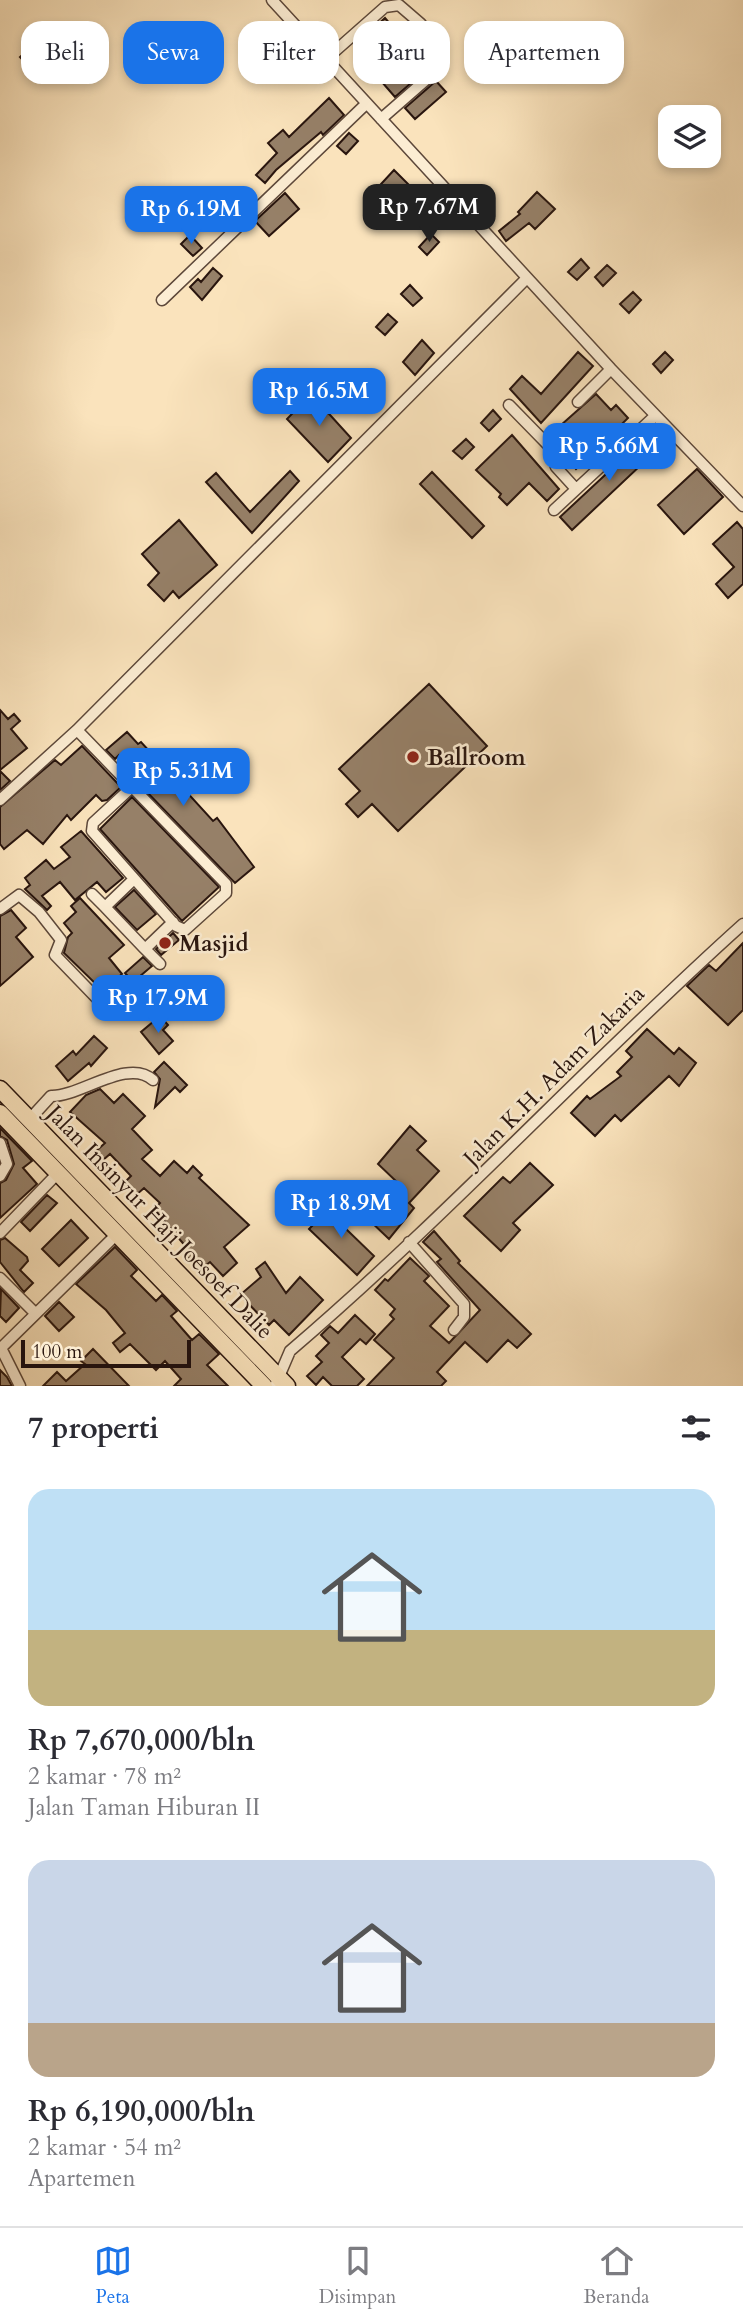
<!DOCTYPE html>
<html lang="id">
<meta charset="utf-8">
<style>
:root{--surface:#fff;--page:#f2f2f3;--text:#2b2b33;--muted:#7c7c81;--line:#e1e1e2;--accent:#1a73e8}
body{margin:0;font-family:Cardo,serif;background:var(--page);color:var(--text);height:100vh;display:flex;flex-direction:column;font-size:26px;white-space:nowrap}
*{box-sizing:border-box;margin:0}
p{font-size:23px;color:var(--muted)}
.icon{flex:none;width:38px;height:38px;fill:none;stroke:currentColor;stroke-width:2;stroke-linecap:round;stroke-linejoin:round}
.map{position:relative;height:1386px;overflow:hidden}
.sheet{display:flex;flex-direction:column;background:var(--surface);flex:1}
.sheet>*{flex:none}
.guide{position:absolute;left:21px;top:21px;width:702px;height:63px;display:flex;gap:14px}
.controls{position:absolute;left:658px;top:105px;display:grid;gap:14px}
.controls a{display:grid;place-items:center;width:63px;height:63px;border-radius:14px;background:var(--surface);box-shadow:0 4px 10px #0003;font-size:35px}
.scale{position:absolute;left:21px;bottom:18px;width:170px;box-sizing:border-box;padding-left:7px;border:4px solid #29150e;border-top:0;font-size:19px;line-height:24px;white-space:nowrap;color:#29150e;-webkit-text-stroke:5px #fcedd3;paint-order:stroke}
.price{position:absolute;translate:-50% -60px;padding:0 16px;border-radius:14px;background:var(--accent);color:#fff;font-size:23px;line-height:46px;filter:drop-shadow(0 2px 4px #0008)}
.price::after{content:'';position:absolute;left:50%;top:42px;width:21px;height:16px;margin-left:-10px;background:inherit;clip-path:polygon(0 0,100% 0,50% 100%)}
.price.current{background:#222;color:#fff}
ul{padding:0;list-style:none}
li{display:grid;align-content:center;gap:14px;height:371px;padding:0 28px}
li span{display:grid;place-items:center;height:217px;border-radius:21px;color:#555}
li>.icon{margin-inline-start:auto}
span .icon{width:126px;height:126px;fill:#fffc;stroke-width:1}
li b{font-size:30px}
h2{display:flex;justify-content:space-between;align-items:center;height:84px;padding:0 28px;font-size:30px}
.pill{padding:0 24px;border-radius:21px;background:var(--surface);box-shadow:0 4px 10px #0003;font-size:24px;line-height:63px}
.pill.current{background:var(--accent);color:#fff}
.tab-bar{display:flex;justify-content:space-around;align-items:center;height:98px;border-top:2px solid var(--line);background:var(--surface);font-size:19px;color:var(--muted)}
.tab-bar a{display:grid;justify-items:center;gap:4px}
.tab-bar .current{color:var(--accent)}
.map>svg:first-child{display:block}
.building{fill:#968068;stroke:#29150e;stroke-width:2}
.lines{fill:none;stroke-linecap:round;stroke-linejoin:round}
.street-casing{stroke:#5d483a;stroke-width:13}
.primary-casing{stroke:#29150e;stroke-width:19}
.street{stroke:#fcedd3;stroke-width:10}
.primary{stroke:#fae3bc;stroke-width:16}
.poi-dot{fill:#8f2418;stroke:#fcedd3;stroke-width:2.5}
.labels{text-anchor:middle;dominant-baseline:central;stroke-width:5;stroke-linejoin:round;paint-order:stroke}
.poi-label{font-size:23px;font-weight:bold;fill:#29150e;stroke:#fcedd3;text-anchor:start}
.street-label{font-size:23px;fill:#29150e;stroke:#fcedd3}
</style>
<div class="map">
<svg width="743" height="1386" viewBox="0 0 743 1386">
<rect width="100%" height="100%" fill="#fae3bc"/>
<filter id="stains"><feTurbulence type="fractalNoise" baseFrequency=".00286" numOctaves="4"/><feColorMatrix values="0 0 0 0 .2 0 0 0 0 .09 0 0 0 0 .02 0 0 0 .5 -.17"/></filter>
<radialGradient id="worn" r=".72"><stop offset=".6" stop-color="#630" stop-opacity="0"/><stop offset="1" stop-color="#630" stop-opacity=".3"/></radialGradient>
<!-- building -->
<path class="building" d="M385,18L396,31L388,39L376,26Z
M431,24L446,40L422,64L426,70L395,97L375,74Z
M29,49L40,62L32,70L20,57Z
M436,81L446,92L415,119L405,108Z
M329,98L344,115L323,135L321,132L276,170L265,183L256,175L277,153L268,143L283,130L289,137Z
M349,133L358,141L346,154L337,146Z
M394,170L413,189L388,214L370,196Z
M537,192L555,209L535,229L529,223L506,241L499,231L520,214L518,212Z
M285,193L299,209L269,236L255,221Z
M431,234L439,242L427,255L419,247Z
M190,235L202,248L193,256L181,244Z
M581,259L589,268L577,280L568,272Z
M607,265L616,273L603,286L595,277Z
M213,268L222,276L202,300L190,287L198,279L201,282Z
M410,285L422,298L413,306L401,294Z
M633,292L641,300L629,313L620,304Z
M388,314L397,322L385,335L376,327Z
M422,340L434,353L415,375L403,362Z
M578,352L593,366L541,423L510,389L522,376L541,394Z
M665,352L673,360L661,373L653,364Z
M311,394L351,438L328,462L287,419Z
M596,394L611,410L616,405L628,418L576,469L564,456L569,451L552,433Z
M493,410L501,419L489,431L481,423Z
M512,435L559,489L547,501L529,483L507,505L499,497L501,494L476,470Z
M648,435L659,448L572,530L560,517Z
M466,439L474,447L462,459L453,451Z
M697,469L723,497L684,534L658,505Z
M290,471L299,481L252,533L206,482L216,473L250,512Z
M432,472L484,526L472,538L420,484Z
M179,520L217,565L179,598L173,591L164,601L148,585L159,573L142,554Z
M737,522L743,529V584L728,598L716,584L734,567L713,544Z
M429,684L487,746L398,831L372,804L358,817L346,804L360,791L339,769Z
M0,710L8,719L14,714L20,721L11,729L27,748L0,770Z
M127,732L138,744L141,742L213,821L217,818L254,867L235,883L142,787L145,784L119,755L115,759L106,750Z
M82,746L121,787L107,800L102,801L96,795L71,820L67,815L43,844L27,830L4,849L0,844V807L55,760L61,765Z
M0,771L10,781L0,790Z
M132,797L219,887L182,921L100,829Z
M81,831L123,878L106,892L97,882L75,900L60,882L42,896L51,906L47,910L25,889L30,885L25,878L46,860L54,869L70,857L61,847Z
M134,890L156,914L137,930L115,907Z
M80,898L124,945L109,958L122,974L103,991L64,953L68,937L72,933L64,923L76,912L71,906Z
M11,910L26,928L16,937L33,957L0,986V916Z
M173,933L179,940L161,955L156,949Z
M743,943V1010L728,1025L687,986L709,965L716,971Z
M143,957L152,966L133,982L125,973Z
M160,1016L168,1025L163,1030L173,1041L159,1054L141,1032Z
M647,1029L674,1054L679,1048L696,1063L679,1086L669,1076L621,1121L615,1115L595,1136L571,1113L587,1096L590,1099L621,1076L617,1072L632,1057L626,1051Z
M94,1036L107,1048L91,1066L89,1063L68,1081L56,1066L73,1051L76,1055Z
M164,1062L187,1085L180,1092L175,1087L155,1107L160,1079L154,1072Z
M100,1089L114,1103L123,1094L145,1116L132,1129L152,1150L142,1159L160,1176L174,1161L187,1173L193,1166L202,1175L199,1178L249,1225L224,1247L237,1263L223,1276L210,1262L199,1271L183,1252L187,1248L154,1209L160,1203L144,1188L135,1196L123,1184L131,1176L110,1154L102,1161L94,1153L105,1143L70,1112L86,1095Z
M410,1126L426,1141L417,1150L439,1171L409,1203L414,1208L389,1239L367,1218L376,1209L361,1195L369,1186L382,1199L398,1183L378,1164Z
M0,1128L32,1161L23,1168L37,1184L0,1218V1183L6,1180L14,1164L7,1140L0,1136Z
M530,1163L553,1185L513,1223L520,1230L501,1251L464,1216L503,1177L510,1183Z
M47,1195L57,1203L30,1231L21,1222Z
M333,1205L351,1222L345,1228L374,1256L357,1275L309,1229Z
M71,1220L88,1238L59,1266L42,1249Z
M434,1231L460,1261L458,1263L531,1334L517,1348L508,1340L487,1362L465,1342L437,1372L446,1381L441,1386H367L394,1358L374,1340L394,1319L390,1315L395,1309L375,1290L385,1279L388,1281L410,1258L429,1276L424,1281L449,1306L430,1326L449,1343L480,1310L437,1262L441,1259L423,1242Z
M5,1238L27,1257L28,1261L20,1270L33,1283L24,1292L0,1262V1240Z
M115,1247L137,1270L131,1276L156,1301L162,1295L177,1311L171,1316L192,1340L199,1334L219,1354L207,1365L228,1386H174L181,1379L165,1361L156,1370L130,1344L120,1352L113,1343L125,1333L106,1310L76,1284Z
M265,1262L286,1293L300,1277L323,1300L289,1335L274,1320L269,1325L240,1295L261,1277L256,1269Z
M1,1289L19,1308L6,1322L0,1316Z
M59,1302L74,1317L59,1331L45,1316Z
M355,1315L375,1334L366,1344L360,1339L342,1357L364,1379L357,1386H332L323,1377L316,1385L307,1376L322,1362L316,1356L329,1343L321,1335L330,1326L338,1333Z
M93,1349L129,1386H43L57,1372L66,1381L85,1364L81,1361Z
M0,1370L7,1377L12,1386H0Z"/>
<g class="lines">
<defs>
<path id="street" d="M272,0L611,369L743,506
M325,60L385,7L399,5L421,24
M381,119L436,71
M162,300L366,104
M578,402L611,369
M509,405L550,447L556,467L576,489
M554,510L655,416
M77,730L226,884V893L185,930L176,926L92,831L93,823L133,786
M0,800L77,730L527,278
M133,880L105,907L145,949L173,922
M92,894L105,907
M0,909L19,895L39,912L61,940L55,955L110,1012
M145,949L160,964
M29,1120L51,1096C80,1097 128,1057 153,1080
M0,1143L7,1164L0,1176
M0,1233L57,1174
M409,1242L464,1304V1317L454,1330
M0,1278L35,1313
M1,1348L20,1386
M0,1349L117,1234
M275,1386L290,1351C448,1216 589,1062 743,924"/>
<path id="primary" d="M0,1089L287,1386
M0,1113L264,1386"/>
</defs>
<!-- street casing -->
<use href="#street" class="street-casing"/>
<!-- primary casing -->
<use href="#primary" class="primary-casing"/>
<!-- street -->
<use href="#street" class="street"/>
<!-- primary -->
<use href="#primary" class="primary"/>
</g>
<!-- markers -->
<g class="poi-dot">
<circle cx="413" cy="757" r="7"/>
<circle cx="165" cy="943" r="7"/>
</g>
<g class="labels">
<!-- poi labels -->
<g class="poi-label">
<text x="427" y="757">Ballroom</text>
<text x="179" y="943">Masjid</text>
</g>
<!-- street labels -->
<g class="street-label">
<text transform="translate(554 1076) rotate(-45)">Jalan K.H. Adam Zakaria</text>
<text transform="translate(160 1222) rotate(46)">Jalan Insinyur Haji Joesoef Dalie</text>
</g>
</g>
<rect width="100%" height="100%" filter="url(#stains)"/>
<rect width="100%" height="100%" fill="url(#worn)"/>
</svg>
<div class="controls">
<a><svg class="icon" aria-label="layers" viewBox="0 0 24 24"><path d="M12 4l9 5-9 5-9-5zM3 14l9 5 9-5"/></svg></a>
</div>
<div class="scale">100 m</div>
<b class="price current" style="left:429px;top:244px">Rp 7.67M</b>
<b class="price" style="left:191px;top:246px">Rp 6.19M</b>
<b class="price" style="left:319px;top:428px">Rp 16.5M</b>
<b class="price" style="left:609px;top:483px">Rp 5.66M</b>
<b class="price" style="left:183px;top:808px">Rp 5.31M</b>
<b class="price" style="left:158px;top:1035px">Rp 17.9M</b>
<b class="price" style="left:341px;top:1240px">Rp 18.9M</b>
<div class="guide">
<a class="pill">Beli</a>
<a class="pill current">Sewa</a>
<a class="pill">Filter</a>
<a class="pill">Baru</a>
<a class="pill">Apartemen</a>
</div>
</div>
<section class="sheet">
<h2>7 properti<svg class="icon" aria-label="filters" viewBox="0 0 24 24"><path d="M4 7h16M4 17h16"/><circle cx="9" cy="7" r="2"/><circle cx="15" cy="17" r="2"/></svg></h2>
<ul>
<li><span style="background:linear-gradient(#bfe0f5 65%,#c2b280 0)"><svg class="icon" aria-label="home" viewBox="0 0 24 24"><path d="M3 11l9-7 9 7M6 9v11h12V9"/></svg></span><div><b>Rp 7,670,000/bln</b><p>2 kamar · 78 m²</p><p>Jalan Taman Hiburan II</p></div></li>
<li><span style="background:linear-gradient(#c9d6e8 75%,#b9a48a 0)"><svg class="icon" aria-label="home" viewBox="0 0 24 24"><path d="M3 11l9-7 9 7M6 9v11h12V9"/></svg></span><div><b>Rp 6,190,000/bln</b><p>2 kamar · 54 m²</p><p>Apartemen</p></div></li>
</ul>
</section>
<nav class="tab-bar">
<a class="current"><svg class="icon" aria-label="map" viewBox="0 0 24 24"><path d="M3 6l6-2 6 2 6-2v14l-6 2-6-2-6 2zM9 4v14M15 6v14"/></svg>Peta</a>
<a><svg class="icon" aria-label="saved" viewBox="0 0 24 24"><path d="M7 4h10v16l-5-4-5 4z"/></svg>Disimpan</a>
<a><svg class="icon" aria-label="home" viewBox="0 0 24 24"><path d="M3 11l9-7 9 7M6 9v11h12V9"/></svg>Beranda</a>
</nav>
